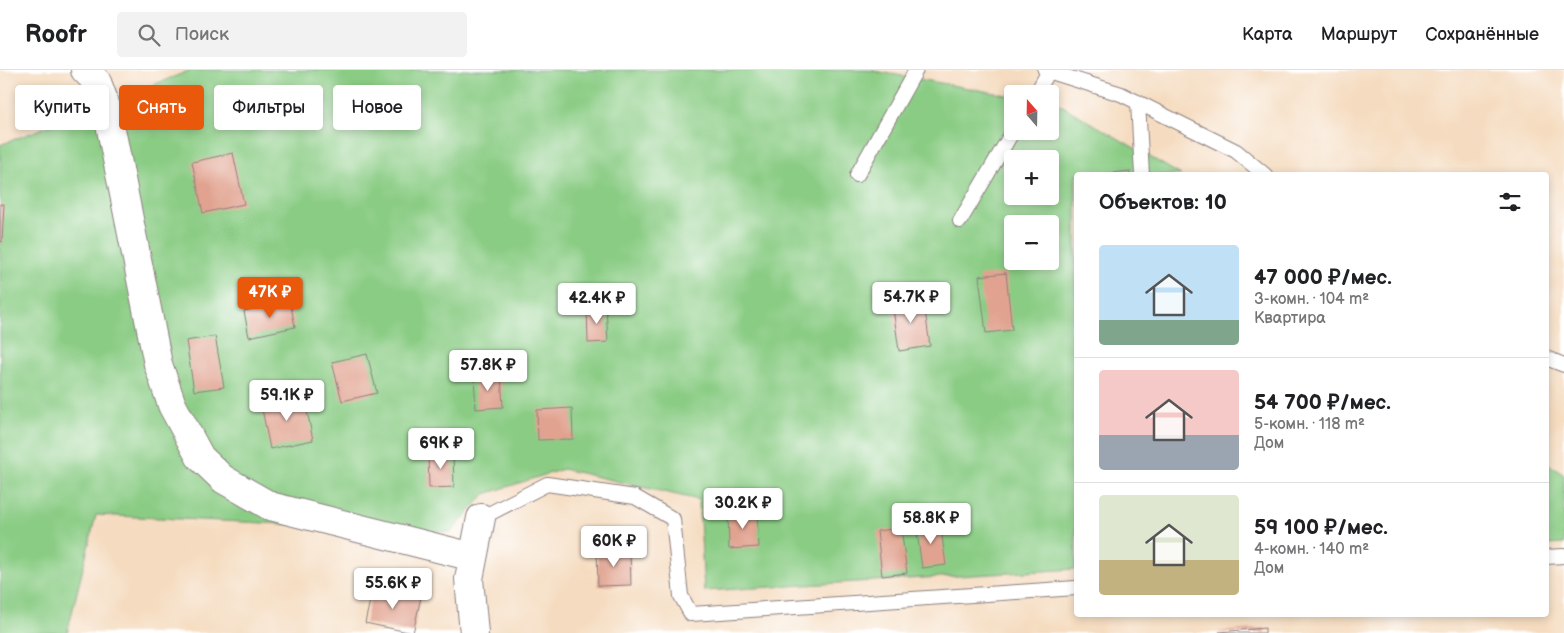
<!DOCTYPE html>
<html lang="ru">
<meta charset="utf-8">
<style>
:root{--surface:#fff;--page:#f2f2f2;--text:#202124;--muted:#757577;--line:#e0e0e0;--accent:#ea580c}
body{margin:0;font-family:"Balsamiq Sans",sans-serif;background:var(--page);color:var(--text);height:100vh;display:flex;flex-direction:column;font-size:19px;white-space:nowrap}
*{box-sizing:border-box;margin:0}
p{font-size:16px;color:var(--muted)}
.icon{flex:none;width:28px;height:28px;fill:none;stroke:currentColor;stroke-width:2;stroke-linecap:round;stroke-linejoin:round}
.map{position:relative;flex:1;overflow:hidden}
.details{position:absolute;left:1074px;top:102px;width:475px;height:445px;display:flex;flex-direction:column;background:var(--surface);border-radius:5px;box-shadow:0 2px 8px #0003}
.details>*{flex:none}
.hud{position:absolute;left:15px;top:15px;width:475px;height:45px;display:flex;gap:10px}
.needle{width:32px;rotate:340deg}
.controls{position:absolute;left:1004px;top:15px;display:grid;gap:10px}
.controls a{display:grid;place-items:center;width:55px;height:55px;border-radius:5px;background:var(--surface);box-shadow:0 2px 8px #0003;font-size:25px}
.price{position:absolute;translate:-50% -42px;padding:0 11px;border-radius:5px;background:#fff;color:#222;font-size:16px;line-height:32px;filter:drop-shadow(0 1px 2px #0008)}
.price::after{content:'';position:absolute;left:50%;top:30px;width:15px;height:11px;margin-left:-8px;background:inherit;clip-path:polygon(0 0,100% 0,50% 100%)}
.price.active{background:var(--accent);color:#fff}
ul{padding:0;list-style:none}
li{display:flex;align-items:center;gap:15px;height:125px;padding:0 25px}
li+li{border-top:1px solid var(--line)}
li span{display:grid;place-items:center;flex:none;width:140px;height:100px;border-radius:5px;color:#555}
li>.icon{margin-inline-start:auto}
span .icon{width:60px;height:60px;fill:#fffc;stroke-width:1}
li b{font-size:21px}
h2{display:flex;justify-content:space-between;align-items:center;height:60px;padding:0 25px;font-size:21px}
.chip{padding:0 18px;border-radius:5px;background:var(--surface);box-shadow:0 2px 8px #0003;font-size:18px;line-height:45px}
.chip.active{background:var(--accent);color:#fff}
header{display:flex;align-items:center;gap:30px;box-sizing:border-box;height:70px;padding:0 25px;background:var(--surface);border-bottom:1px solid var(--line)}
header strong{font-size:24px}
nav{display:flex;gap:28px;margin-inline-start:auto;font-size:18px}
.search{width:350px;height:45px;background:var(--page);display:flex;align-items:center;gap:12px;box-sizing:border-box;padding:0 18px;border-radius:5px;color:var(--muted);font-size:19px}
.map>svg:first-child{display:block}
.green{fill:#8acc84;stroke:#567760;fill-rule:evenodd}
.building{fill:#e1a390}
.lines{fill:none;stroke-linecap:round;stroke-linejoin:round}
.service-casing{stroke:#8c7f7e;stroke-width:16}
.minor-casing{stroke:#8c7f7e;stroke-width:30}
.service{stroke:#fff;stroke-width:14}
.minor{stroke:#fff;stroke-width:28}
</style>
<header>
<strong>Roofr</strong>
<div class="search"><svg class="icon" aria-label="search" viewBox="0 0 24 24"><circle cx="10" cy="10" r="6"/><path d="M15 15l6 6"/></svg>Поиск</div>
<nav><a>Карта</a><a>Маршрут</a><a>Сохранённые</a></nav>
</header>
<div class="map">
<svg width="1564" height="563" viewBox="0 0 1564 563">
<rect width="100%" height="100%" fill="#fff"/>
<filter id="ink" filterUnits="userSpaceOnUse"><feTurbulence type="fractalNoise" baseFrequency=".02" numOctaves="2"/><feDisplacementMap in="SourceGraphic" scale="10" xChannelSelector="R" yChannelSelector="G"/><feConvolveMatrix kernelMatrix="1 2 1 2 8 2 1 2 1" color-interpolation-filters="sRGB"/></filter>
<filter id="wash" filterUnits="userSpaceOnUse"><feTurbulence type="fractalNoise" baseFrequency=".0096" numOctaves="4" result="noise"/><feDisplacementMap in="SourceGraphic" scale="20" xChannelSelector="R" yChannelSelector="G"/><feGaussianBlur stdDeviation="1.12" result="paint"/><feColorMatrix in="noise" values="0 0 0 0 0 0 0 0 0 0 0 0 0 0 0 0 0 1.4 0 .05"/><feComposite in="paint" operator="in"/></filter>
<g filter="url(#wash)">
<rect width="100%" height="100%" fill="#f5dcc0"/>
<!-- green -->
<path class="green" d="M191,0H869L1012,26V61H1050V32L1059,34L1181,105H1076V499L704,521L699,430L563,399L485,424L451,462L96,445L67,563H0V75ZM1012,89H1050V126H1012ZM1012,154H1050V191H1012Z
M1546,392L1564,405V474L1546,475Z"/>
<g id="blocks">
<!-- building -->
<path class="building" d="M233,83L244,134L203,143L192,92Z
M1130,101V105H1103V104Z
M0,134H4L2,172H0Z
M1006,203L1012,260L986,263L979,206Z
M923,226L930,276L899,281L892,231Z
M290,231L295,257L249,267L244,241Z
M606,236L608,272L588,273L587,237Z
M215,266L224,317L194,321L186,271Z
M367,284L377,323L342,331L332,292Z
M501,305L503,337L476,339L474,306Z
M304,326L313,370L270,379L261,334Z
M572,338L573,369L538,370L537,340Z
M453,383L454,417L429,418L428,384Z
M757,442L759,477L729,479L728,443Z
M940,452L946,495L922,498L916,455Z
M901,458L907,503L882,506L877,461Z
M630,480L631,515L598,516L597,481Z
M373,517L421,527L413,563L365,553Z
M1265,558V563H1219V562Z"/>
</g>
</g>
<g filter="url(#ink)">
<use href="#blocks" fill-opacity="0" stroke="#8c7f7e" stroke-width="1"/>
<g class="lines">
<defs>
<path id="service" d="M1045,0L1121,24L1236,81L1265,105
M1036,24L1049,1
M1138,32L1142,105
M857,105L916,0
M960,151L1013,61
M1546,288L1564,295
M481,448L547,414L635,427L673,449L681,526L691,544L1076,518
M1546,487L1564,486"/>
<path id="minor" d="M85,0L97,12L107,39L158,294L172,335L200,387L223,409L270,436L473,487
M474,563L469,509L481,448"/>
</defs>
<!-- service casing -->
<use href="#service" class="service-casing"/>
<!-- minor casing -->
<use href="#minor" class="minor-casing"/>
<!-- service -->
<use href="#service" class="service"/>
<!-- minor -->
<use href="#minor" class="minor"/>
</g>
</g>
</svg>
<div class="controls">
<a><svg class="needle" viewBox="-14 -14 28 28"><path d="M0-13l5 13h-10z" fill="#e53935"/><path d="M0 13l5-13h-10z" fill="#757577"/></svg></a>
<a>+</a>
<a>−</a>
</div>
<b class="price active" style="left:270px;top:249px">47K ₽</b>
<b class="price" style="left:911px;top:254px">54.7K ₽</b>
<b class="price" style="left:597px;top:255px">42.4K ₽</b>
<b class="price" style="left:488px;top:322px">57.8K ₽</b>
<b class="price" style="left:287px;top:352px">59.1K ₽</b>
<b class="price" style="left:441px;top:400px">69K ₽</b>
<b class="price" style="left:743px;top:460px">30.2K ₽</b>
<b class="price" style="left:931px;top:475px">58.8K ₽</b>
<b class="price" style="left:614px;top:498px">60K ₽</b>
<b class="price" style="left:393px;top:540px">55.6K ₽</b>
<div class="hud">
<a class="chip">Купить</a>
<a class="chip active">Снять</a>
<a class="chip">Фильтры</a>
<a class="chip">Новое</a>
</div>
<section class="details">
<h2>Объектов: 10<svg class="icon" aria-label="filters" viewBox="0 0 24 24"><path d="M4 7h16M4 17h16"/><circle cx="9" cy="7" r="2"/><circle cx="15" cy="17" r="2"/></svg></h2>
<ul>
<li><span style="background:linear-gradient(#bfe0f5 75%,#7fa58c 0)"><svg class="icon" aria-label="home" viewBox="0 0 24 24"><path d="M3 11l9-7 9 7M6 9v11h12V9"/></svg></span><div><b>47 000 ₽/мес.</b><p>3-комн. · 104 m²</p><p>Квартира</p></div></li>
<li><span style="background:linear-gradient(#f6c9c9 65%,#9aa5b1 0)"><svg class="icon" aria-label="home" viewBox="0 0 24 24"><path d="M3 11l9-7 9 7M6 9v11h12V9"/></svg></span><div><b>54 700 ₽/мес.</b><p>5-комн. · 118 m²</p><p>Дом</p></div></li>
<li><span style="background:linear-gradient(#dfe7d0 65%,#c2b280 0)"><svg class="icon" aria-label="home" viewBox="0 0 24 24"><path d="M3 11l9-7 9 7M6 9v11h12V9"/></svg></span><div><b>59 100 ₽/мес.</b><p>4-комн. · 140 m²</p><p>Дом</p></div></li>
</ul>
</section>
</div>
